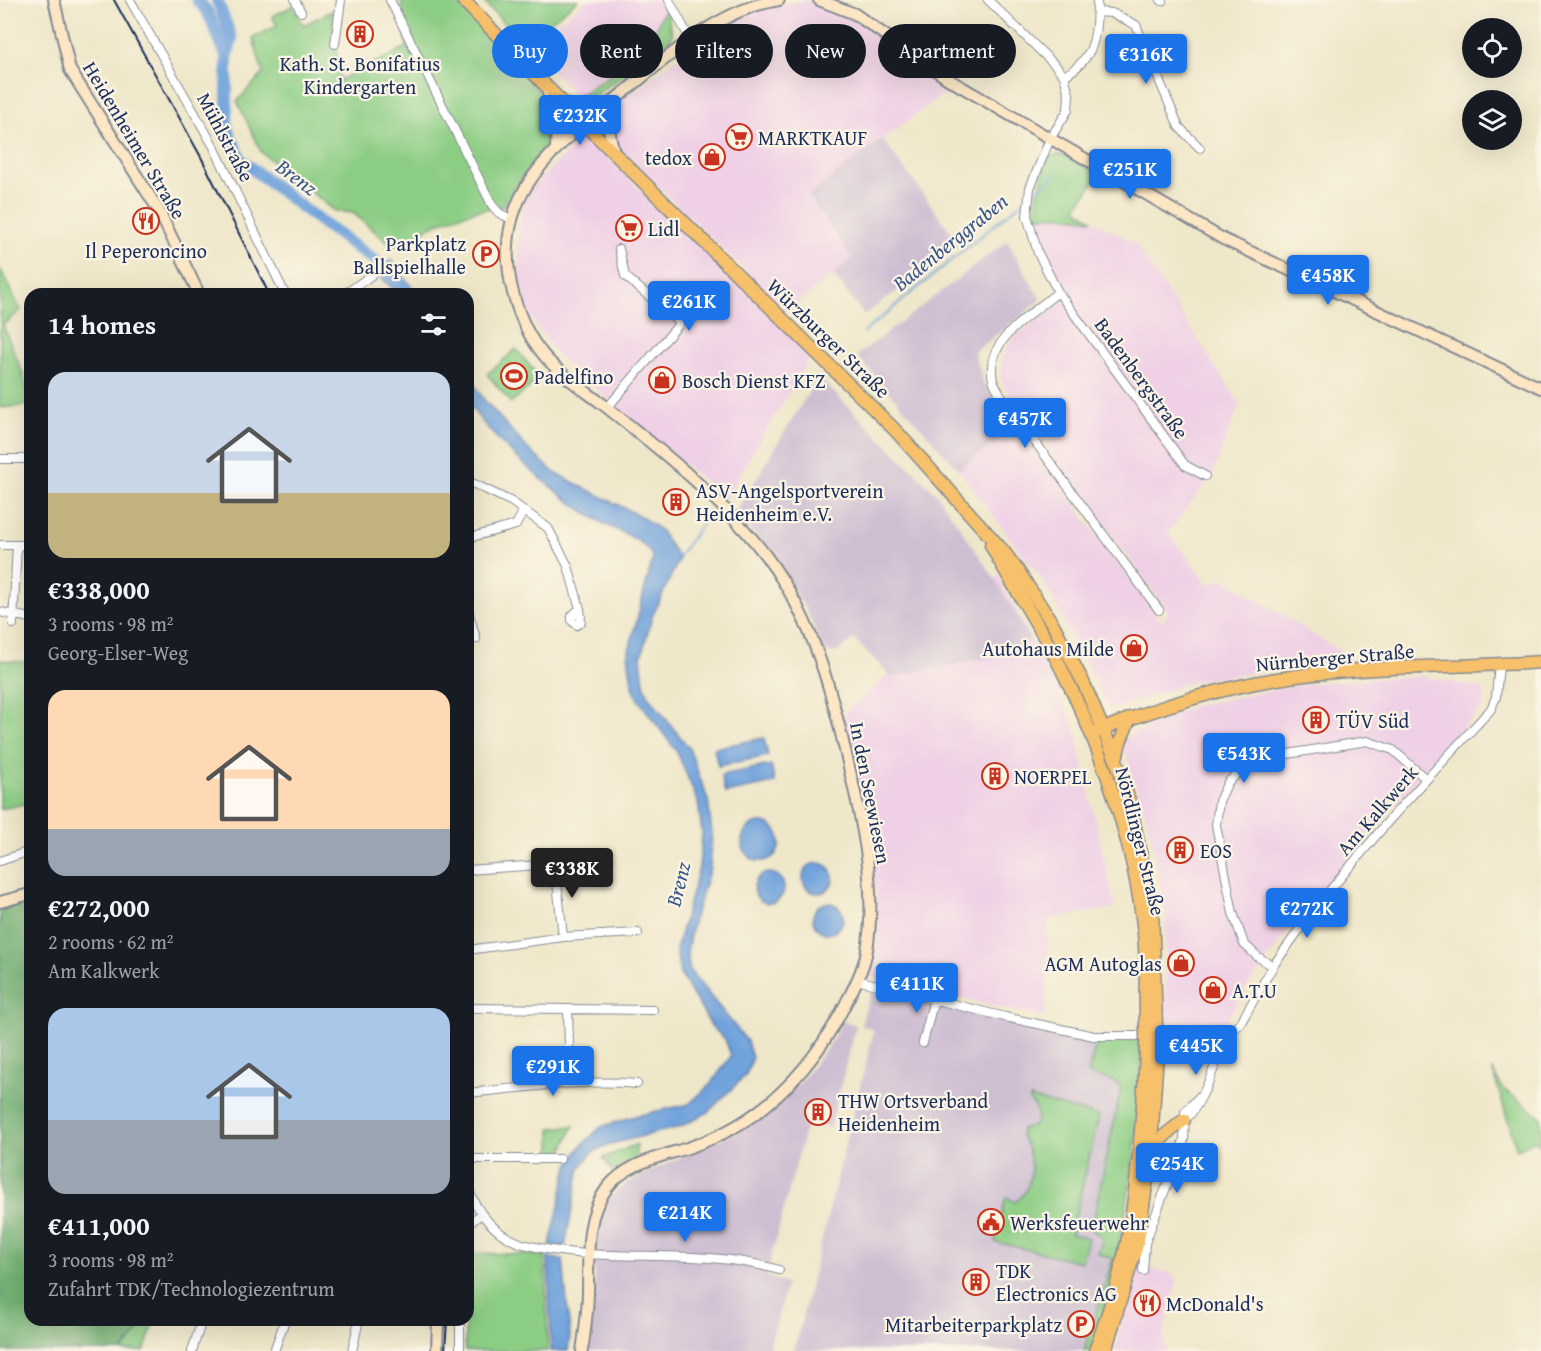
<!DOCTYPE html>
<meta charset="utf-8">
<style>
:root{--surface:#171b24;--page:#242831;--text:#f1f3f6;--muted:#9ea1a6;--accent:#1a73e8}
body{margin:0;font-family:"Gentium Book Plus",serif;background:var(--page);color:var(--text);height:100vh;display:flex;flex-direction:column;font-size:22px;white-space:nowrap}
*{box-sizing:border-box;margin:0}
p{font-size:20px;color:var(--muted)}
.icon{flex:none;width:33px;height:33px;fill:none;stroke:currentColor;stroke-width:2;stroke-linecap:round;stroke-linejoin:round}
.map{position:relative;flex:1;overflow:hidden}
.side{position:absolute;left:24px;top:288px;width:450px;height:1038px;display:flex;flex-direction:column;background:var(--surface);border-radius:18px;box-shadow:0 6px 24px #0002}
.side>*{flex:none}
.banner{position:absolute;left:492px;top:24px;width:570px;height:54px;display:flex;gap:12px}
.fabs{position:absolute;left:1462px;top:18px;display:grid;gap:12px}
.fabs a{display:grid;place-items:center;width:60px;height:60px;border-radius:50%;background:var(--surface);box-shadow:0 6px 24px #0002;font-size:30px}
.price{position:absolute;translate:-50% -51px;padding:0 14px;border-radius:6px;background:var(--accent);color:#fff;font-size:20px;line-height:39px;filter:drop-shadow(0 2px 3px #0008)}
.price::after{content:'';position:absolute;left:50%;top:36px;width:18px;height:14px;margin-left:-9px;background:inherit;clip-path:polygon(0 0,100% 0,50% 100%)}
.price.active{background:#222;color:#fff}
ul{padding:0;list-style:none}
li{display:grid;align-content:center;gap:12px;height:318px;padding:0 24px}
li span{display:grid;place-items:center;height:186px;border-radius:18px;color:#555}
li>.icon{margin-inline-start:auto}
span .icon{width:108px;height:108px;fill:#fffc;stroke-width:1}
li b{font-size:26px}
h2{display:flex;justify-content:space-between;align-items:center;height:72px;padding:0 24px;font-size:26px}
.chip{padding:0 21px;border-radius:27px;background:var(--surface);box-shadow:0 6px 24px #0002;font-size:21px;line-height:54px}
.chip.active{background:var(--accent);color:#fff}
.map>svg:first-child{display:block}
.built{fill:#efd0e6}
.industrial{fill:#cdbed2}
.green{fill:#8ccd84;stroke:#547e71;stroke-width:1.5}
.forest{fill:#71b072;stroke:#467068;stroke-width:1.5}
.water{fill:#70a2db;stroke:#46689c;stroke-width:1.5}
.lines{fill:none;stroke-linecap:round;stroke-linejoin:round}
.stream{stroke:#70a2db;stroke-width:2}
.river{stroke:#70a2db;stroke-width:12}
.street-casing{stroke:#858b94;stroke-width:10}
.secondary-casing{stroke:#858b94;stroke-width:14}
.primary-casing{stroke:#858b94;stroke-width:15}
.street{stroke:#fff;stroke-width:8}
.secondary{stroke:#fce6c4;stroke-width:10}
.primary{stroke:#f7c06b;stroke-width:12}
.rail{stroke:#1b2f5e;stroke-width:2}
.primary-bridge-casing{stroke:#858b94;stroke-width:15;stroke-linecap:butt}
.primary-bridge{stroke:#f7c06b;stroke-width:12}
.labels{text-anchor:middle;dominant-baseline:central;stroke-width:4.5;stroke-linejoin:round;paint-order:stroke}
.poi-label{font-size:20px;fill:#1b2f5e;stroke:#fcf5e5;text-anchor:start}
.street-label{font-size:20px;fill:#1b2f5e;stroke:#fcf5e5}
.water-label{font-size:21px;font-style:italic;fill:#39578a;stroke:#fcf5e5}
</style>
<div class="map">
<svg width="1541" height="1351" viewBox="0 0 1541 1351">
<rect width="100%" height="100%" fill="#fcf5e5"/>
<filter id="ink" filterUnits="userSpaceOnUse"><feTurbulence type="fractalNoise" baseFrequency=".0167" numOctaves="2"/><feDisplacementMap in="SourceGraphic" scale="12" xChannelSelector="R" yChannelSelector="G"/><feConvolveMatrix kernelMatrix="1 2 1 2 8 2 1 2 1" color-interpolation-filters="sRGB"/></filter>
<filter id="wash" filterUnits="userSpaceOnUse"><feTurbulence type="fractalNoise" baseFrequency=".008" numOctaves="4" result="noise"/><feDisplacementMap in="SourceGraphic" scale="24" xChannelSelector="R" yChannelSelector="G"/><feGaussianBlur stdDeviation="1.35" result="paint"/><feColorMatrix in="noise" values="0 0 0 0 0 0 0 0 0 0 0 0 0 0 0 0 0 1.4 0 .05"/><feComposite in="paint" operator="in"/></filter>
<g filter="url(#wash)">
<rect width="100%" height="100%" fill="#efe7c9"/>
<!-- built -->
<path class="built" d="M587,0H658L667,12L672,38L593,98L579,99L529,45Z
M809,0L854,18L957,84L808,195L852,259L788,312L591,122L725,23L765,7Z
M584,136L813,353L725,499L558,356L532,320L521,287L518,249L521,210L528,191Z
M1034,216H1061L1093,220L1135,243L1240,404L1212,475L1168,533L1208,584L1224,579L1353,659L1195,681L1110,710L1047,587L959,470L1017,426L1161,622L1169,613L1007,391L1000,377L1004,350L1016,336L1068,297L1044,253Z
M998,576L1074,724L1115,908L1048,919L1046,1018L868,977L876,942L877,895L844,714Z
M1421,676L1484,689V705L1309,903L1244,991L1225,1023L1165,1021L1166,912L1148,823L1121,740L1193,706L1306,684Z
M1146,1263L1148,1268L1173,1274L1177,1282L1163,1337L1166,1351H1114L1138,1265Z"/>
<!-- industrial -->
<path class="industrial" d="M882,139L960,244L864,315L833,274L852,259L808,195Z
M1007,241L1041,300L974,352L984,384L1017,426L959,470L857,356Z
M818,377L936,493L993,576L1030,638L1017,652L892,677L854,639L837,652L824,653L808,614L780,567L762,542L735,514Z
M872,987L1069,1037L1097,1040L1088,1074L1116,1082L1121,1089L1091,1229L1100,1235L1113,1258L1084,1351H794L874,1030L861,1025Z
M843,1021L856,1025L830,1128L808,1119L766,1276L787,1284L768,1351H585L595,1291L594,1244L602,1211L612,1195L629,1181L735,1132L770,1108L797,1086L828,1047Z"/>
<!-- green -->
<path class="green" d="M409,0H454C475,23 545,90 552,115C554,123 553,130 550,138L502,207C458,211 430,226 393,247L353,213L335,211L261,152L237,101L263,74L253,38L277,26L272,16L293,6L303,25L332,11L340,80L407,47L401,3Z
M482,0H578L523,43Z
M666,9L673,35L667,43L645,60L642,55C657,40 654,24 666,9Z
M628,63L636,67L595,95L578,96Z
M1059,154L1070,158L1099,175L1076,208L1093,220L1061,216H1034L1044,165L1050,157Z
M0,268L21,310L3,325L24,376L29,403L24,406L0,408Z
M516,349L540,378L511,403L487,374Z
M0,660L30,663V803L0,809Z
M1142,1039C1140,1151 1124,1245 1091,1351H1084L1113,1259L1098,1253L1102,1241L1100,1235L1091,1230L1121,1089L1116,1082L1088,1074L1097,1040Z
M1492,1069L1502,1088L1541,1117V1147L1535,1140L1517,1150Z
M1030,1098L1099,1116L1071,1234L1088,1238L1082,1262L995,1242L1006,1197L1015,1202C1036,1189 1034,1153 1021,1136L1022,1129L1034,1125L1038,1116L1035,1106L1029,1101Z
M574,1126L560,1156H551V1128Z
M637,1144L635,1160L613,1172L603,1158Z
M468,1253L545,1255L548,1351H465V1320H468Z
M143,1320H155L144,1351H122L134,1338Z"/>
<!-- forest -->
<path class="forest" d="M30,898V1320H143L134,1338L121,1351H0V907Z"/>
<!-- water -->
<path class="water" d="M391,260L417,294H399L375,273Z
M468,375L485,401L527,448L555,473L642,517L660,530L679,559L652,617L641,657L644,683L649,697L689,748L708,800L712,833L710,868L691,929L687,952L690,971L747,1041L752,1058L746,1075L707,1113L680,1127L607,1145L592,1153L580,1168L565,1247L550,1245L568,1166L582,1145L601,1127L635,1116L689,1104L710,1085L731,1056L725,1039L712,1027L680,974L676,950L699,867L702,834L698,802L677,752L637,698L632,684L628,654L653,557C641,536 621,534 601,522C562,500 491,440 468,402Z
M764,738L768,756L718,766L714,748Z
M771,765L775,783L725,793L721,775Z
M742 842a19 19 0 1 1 38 0a19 19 0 1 1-38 0Z
M803 878a15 15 0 1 1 30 0a15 15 0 1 1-30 0Z
M754 888a15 15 0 1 1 30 0a15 15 0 1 1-30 0Z
M813 918a15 15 0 1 1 30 0a15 15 0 1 1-30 0Z
M548,1258L563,1259L570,1335L568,1351H551Z"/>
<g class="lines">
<!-- stream -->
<path class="stream" d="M1032,194L1055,175
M864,332L1027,198
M676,560L706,518"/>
<!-- river -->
<path class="river" d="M197,0L207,11L227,57V128L241,160L326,226L390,271L410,294
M217,0L232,39L227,57"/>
</g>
</g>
<g filter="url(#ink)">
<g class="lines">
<defs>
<path id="street" d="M130,0L214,147L285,294
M295,0L301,12
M390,0L492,205L499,213L511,219
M669,0L691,41
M988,0L1056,66L1064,76L1069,94L1068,110L1050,139L1030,188L1027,216L1038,253L1058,292L1185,465L1205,476
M1161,0L1162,1
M1097,12L1112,13L1136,25L1179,127L1200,148
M335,44L341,0
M1064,76C1097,57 1096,35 1097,0
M1058,292C1034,313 983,340 993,380C995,385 999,392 1002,397L1159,610
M345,294L373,274
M607,408L680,323L625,276L619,249
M0,459H30
M468,481L512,502L548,528L568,566L580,609L581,622L577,625L572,621V616L576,612L581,616
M468,538L516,525L523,512
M0,545H30
M468,610L476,639
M0,612L30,618
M13,624L17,545
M0,861L30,851
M555,864L563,937
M468,870L609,860
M468,950L563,937L638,933
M1273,966L1258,957L1244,944L1233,913L1216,825L1219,801L1228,782L1245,767L1263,758L1367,741L1393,750L1426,779
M857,980L1005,1017L1094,1036H1174L1208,1040L1225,1036L1240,1024L1273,966L1315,908L1391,818L1491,709L1496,697L1499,665
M468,1008L653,1010
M568,1009L570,1083
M923,1043L934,999
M468,1093C524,1088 581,1079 637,1084
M1184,1120C1199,1110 1223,1055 1219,1038
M468,1159H560
M468,1187C476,1212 496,1236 523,1244C605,1266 694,1245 779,1270
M468,1224L480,1215
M1143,1271L1145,1243L1184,1140L1185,1112L1201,1095
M192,1351L202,1320
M274,1351L285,1320
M352,1351L359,1320
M460,1351V1320"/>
<path id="secondary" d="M54,0L70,70L159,211L199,294
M819,0L855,14L948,79L1223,239L1541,388
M546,86L557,122L556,149
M614,102C606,120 609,134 614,152
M0,902L30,894
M437,1351L438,1320
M582,1351C585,1331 588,1311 588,1290C589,1255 584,1219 607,1188C628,1161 663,1157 693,1146C765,1121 815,1066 848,999C856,984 864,967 867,950C877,888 863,826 849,767C829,682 812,611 755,542C712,491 657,447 605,406C587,392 566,379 550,362C531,343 520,319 513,293C490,204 543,155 609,104C660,65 713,10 779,0"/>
<path id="primary" d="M463,0L546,86L896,431L1004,552L1020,574L1054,626L1084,684L1116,760L1130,803L1152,909L1156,1024
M991,545C1012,585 1038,623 1059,664C1101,746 1134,841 1144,933C1147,963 1145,994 1146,1024
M1098,731C1156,708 1215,689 1277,679C1364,665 1453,668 1541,662
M1116,759L1120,742L1130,718
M1152,1154L1164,1136L1184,1120
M1095,1351C1109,1312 1122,1272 1129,1232C1139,1173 1143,1113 1146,1053
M1105,1351L1138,1241L1150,1158L1157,1054"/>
</defs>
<!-- street casing -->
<use href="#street" class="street-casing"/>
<!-- secondary casing -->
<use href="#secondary" class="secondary-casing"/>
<!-- primary casing -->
<use href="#primary" class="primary-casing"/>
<!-- street -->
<use href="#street" class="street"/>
<!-- secondary -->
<use href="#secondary" class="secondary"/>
<!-- primary -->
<use href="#primary" class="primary"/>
<!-- rail -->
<path class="rail" d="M114,0L201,157L269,294
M445,1351L447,1320"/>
<defs>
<path id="primary-bridge" d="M1156,1024L1157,1054
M1146,1053V1024"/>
</defs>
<!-- primary-bridge casing -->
<use href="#primary-bridge" class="primary-bridge-casing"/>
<!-- primary-bridge -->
<use href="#primary-bridge" class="primary-bridge"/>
</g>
</g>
<!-- icons -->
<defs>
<symbol id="building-ring" viewBox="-11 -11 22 22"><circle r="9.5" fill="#fcf5e5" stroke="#c8321e" stroke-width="1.5"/><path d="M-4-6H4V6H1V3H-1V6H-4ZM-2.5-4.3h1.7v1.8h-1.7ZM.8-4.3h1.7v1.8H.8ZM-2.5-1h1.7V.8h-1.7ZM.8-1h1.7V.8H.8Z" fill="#c8321e"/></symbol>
<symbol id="supermarket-ring" viewBox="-11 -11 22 22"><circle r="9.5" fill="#fcf5e5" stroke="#c8321e" stroke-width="1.5"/><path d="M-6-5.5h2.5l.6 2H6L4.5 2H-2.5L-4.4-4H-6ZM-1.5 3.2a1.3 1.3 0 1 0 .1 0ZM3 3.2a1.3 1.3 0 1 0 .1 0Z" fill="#c8321e"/></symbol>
<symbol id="shop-ring" viewBox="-11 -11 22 22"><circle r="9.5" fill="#fcf5e5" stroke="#c8321e" stroke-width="1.5"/><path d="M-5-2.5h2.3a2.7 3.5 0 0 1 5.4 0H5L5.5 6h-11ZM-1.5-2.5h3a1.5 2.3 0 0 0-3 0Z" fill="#c8321e"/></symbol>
<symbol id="restaurant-ring" viewBox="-11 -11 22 22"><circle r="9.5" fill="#fcf5e5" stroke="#c8321e" stroke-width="1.5"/><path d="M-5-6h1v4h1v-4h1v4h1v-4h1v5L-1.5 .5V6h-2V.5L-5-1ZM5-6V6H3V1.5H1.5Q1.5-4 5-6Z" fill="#c8321e"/></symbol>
<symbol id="parking-ring" viewBox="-11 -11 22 22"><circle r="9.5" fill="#fcf5e5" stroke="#c8321e" stroke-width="1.5"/><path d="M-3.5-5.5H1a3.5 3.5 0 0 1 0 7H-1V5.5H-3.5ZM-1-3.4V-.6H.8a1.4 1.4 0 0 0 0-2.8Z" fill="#c8321e"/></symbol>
<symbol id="stadium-ring" viewBox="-11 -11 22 22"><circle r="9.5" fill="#fcf5e5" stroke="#c8321e" stroke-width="1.5"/><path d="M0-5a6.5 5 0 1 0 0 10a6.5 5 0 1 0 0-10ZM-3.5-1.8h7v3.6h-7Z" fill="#c8321e"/></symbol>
<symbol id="civic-ring" viewBox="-11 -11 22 22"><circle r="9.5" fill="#fcf5e5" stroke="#c8321e" stroke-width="1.5"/><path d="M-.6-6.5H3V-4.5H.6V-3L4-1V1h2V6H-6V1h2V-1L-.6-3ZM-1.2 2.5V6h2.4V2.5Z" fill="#c8321e"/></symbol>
</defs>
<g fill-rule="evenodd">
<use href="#building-ring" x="345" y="19" width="30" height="30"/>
<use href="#supermarket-ring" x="724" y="122" width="30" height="30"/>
<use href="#shop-ring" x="697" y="142" width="30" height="30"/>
<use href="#restaurant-ring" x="131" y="206" width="30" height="30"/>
<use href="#supermarket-ring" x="614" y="213" width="30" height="30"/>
<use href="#parking-ring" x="471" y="239" width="30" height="30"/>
<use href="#stadium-ring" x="499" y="361" width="30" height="30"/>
<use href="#shop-ring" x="647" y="365" width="30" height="30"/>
<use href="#building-ring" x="661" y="487" width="30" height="30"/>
<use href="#shop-ring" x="1119" y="633" width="30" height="30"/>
<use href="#building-ring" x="1301" y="705" width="30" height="30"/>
<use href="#building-ring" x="980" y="761" width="30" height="30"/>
<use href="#building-ring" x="1165" y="835" width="30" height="30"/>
<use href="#shop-ring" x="1166" y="948" width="30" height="30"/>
<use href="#shop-ring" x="1198" y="975" width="30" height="30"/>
<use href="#building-ring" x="803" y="1097" width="30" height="30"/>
<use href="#civic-ring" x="976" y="1207" width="30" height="30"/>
<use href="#building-ring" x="961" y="1267" width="30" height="30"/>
<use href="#restaurant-ring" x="1132" y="1288" width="30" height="30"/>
<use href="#parking-ring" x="1066" y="1309" width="30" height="30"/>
</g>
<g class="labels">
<!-- poi labels -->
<g class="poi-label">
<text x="360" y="63" text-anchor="middle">Kath. St. Bonifatius<tspan x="360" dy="23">Kindergarten</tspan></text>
<text x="758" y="137">MARKTKAUF</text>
<text x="692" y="157" text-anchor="end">tedox</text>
<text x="648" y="228">Lidl</text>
<text x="466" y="243" text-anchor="end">Parkplatz<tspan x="466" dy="23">Ballspielhalle</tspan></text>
<text x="146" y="250" text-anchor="middle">Il Peperoncino</text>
<text x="534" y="376">Padelfino</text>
<text x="682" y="380">Bosch Dienst KFZ</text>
<text x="696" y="490">ASV-Angelsportverein<tspan x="696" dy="23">Heidenheim e.V.</tspan></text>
<text x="1114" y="648" text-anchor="end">Autohaus Milde</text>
<text x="1336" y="720">TÜV Süd</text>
<text x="1014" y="776">NOERPEL</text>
<text x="1200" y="850">EOS</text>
<text x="1162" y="963" text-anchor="end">AGM Autoglas</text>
<text x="1232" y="990">A.T.U</text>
<text x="838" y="1100">THW Ortsverband<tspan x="838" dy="23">Heidenheim</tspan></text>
<text x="1010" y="1222">Werksfeuerwehr</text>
<text x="996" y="1270">TDK<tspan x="996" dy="23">Electronics AG</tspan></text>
<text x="1166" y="1303">McDonald's</text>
<text x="1062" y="1324" text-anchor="end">Mitarbeiterparkplatz</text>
</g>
<!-- street labels -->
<g class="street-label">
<text transform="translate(226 137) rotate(62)">Mühlstraße</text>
<text transform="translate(135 140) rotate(59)">Heidenheimer Straße</text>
<text transform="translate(829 338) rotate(44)">Würzburger Straße</text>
<text transform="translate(1142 378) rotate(54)">Badenbergstraße</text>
<text transform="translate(1335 657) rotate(-5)">Nürnberger Straße</text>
<text transform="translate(871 793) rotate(79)">In den Seewiesen</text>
<text transform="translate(1377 810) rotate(-49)">Am Kalkwerk</text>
<text transform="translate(1141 841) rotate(76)">Nördlinger Straße</text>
</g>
<!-- water labels -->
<g class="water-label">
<text transform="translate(297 177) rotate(37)">Brenz</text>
<text transform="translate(950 242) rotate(-39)">Badenberggraben</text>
<text transform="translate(678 884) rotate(-76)">Brenz</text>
</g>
</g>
</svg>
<div class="fabs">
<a><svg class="icon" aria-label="locate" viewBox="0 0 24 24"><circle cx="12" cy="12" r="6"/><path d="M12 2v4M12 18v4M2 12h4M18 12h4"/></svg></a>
<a><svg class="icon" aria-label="layers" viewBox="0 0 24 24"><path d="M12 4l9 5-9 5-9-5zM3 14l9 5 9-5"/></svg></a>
</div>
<b class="price" style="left:1146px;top:85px">€316K</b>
<b class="price" style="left:580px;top:146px">€232K</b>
<b class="price" style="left:1130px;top:200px">€251K</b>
<b class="price" style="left:1328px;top:306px">€458K</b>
<b class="price" style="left:689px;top:332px">€261K</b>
<b class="price" style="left:1025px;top:449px">€457K</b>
<b class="price" style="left:1244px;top:784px">€543K</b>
<b class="price active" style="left:572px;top:899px">€338K</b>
<b class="price" style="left:1307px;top:939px">€272K</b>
<b class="price" style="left:917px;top:1014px">€411K</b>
<b class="price" style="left:1196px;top:1076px">€445K</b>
<b class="price" style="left:553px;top:1097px">€291K</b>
<b class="price" style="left:1177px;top:1194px">€254K</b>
<b class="price" style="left:685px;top:1243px">€214K</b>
<div class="banner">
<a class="chip active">Buy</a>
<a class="chip">Rent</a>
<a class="chip">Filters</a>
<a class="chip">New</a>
<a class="chip">Apartment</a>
</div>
<section class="side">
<h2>14 homes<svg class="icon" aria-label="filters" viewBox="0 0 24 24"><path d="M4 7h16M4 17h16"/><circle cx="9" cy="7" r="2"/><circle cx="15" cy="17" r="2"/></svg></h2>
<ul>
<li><span style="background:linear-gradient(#c9d6e8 65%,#c2b280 0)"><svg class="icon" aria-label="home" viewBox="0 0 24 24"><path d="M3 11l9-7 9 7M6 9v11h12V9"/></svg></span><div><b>€338,000</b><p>3 rooms · 98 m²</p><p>Georg-Elser-Weg</p></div></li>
<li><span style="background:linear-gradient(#ffd9b3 75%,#9aa5b1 0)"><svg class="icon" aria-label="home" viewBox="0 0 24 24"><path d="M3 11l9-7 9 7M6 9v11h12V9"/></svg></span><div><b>€272,000</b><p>2 rooms · 62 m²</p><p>Am Kalkwerk</p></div></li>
<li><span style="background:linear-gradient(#a9c7e8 60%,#9aa5b1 0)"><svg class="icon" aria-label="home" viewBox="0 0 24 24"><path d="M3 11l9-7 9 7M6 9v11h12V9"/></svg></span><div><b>€411,000</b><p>3 rooms · 98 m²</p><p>Zufahrt TDK/Technologiezentrum</p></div></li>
</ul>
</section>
</div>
